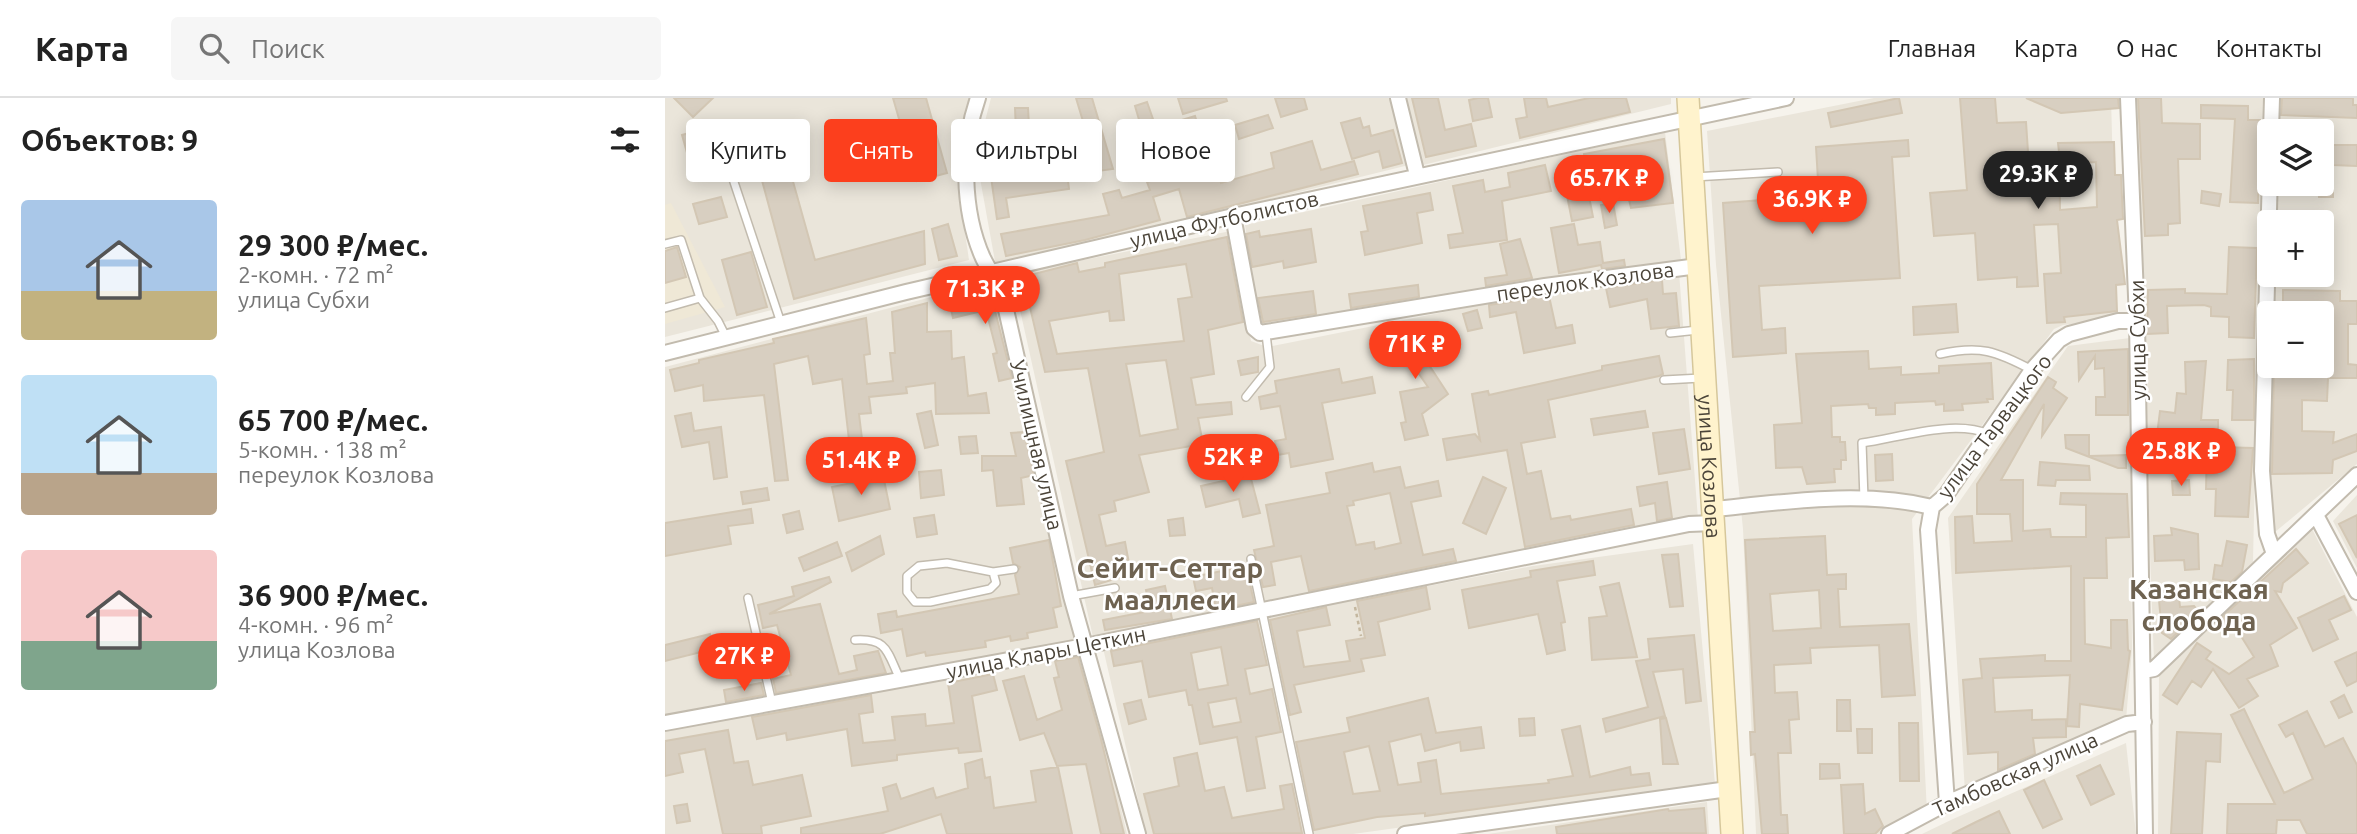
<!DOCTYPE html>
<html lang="ru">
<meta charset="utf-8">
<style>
:root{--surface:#fff;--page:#f6f6f6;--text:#222;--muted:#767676;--line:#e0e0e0;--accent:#fc3f1d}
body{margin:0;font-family:Ubuntu,sans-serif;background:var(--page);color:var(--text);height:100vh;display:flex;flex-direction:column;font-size:26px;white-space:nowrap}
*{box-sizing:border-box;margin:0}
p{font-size:23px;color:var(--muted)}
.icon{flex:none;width:38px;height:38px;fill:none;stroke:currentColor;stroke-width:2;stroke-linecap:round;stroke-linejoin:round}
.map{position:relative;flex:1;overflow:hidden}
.drawer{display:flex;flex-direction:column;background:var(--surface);width:665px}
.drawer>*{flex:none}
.hud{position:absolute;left:21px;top:21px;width:665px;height:63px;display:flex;gap:14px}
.tools{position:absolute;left:1592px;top:21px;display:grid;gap:14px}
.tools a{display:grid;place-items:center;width:77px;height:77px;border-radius:7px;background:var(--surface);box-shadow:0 4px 18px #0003;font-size:35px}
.price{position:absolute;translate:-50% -60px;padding:0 16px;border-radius:24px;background:var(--accent);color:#fff;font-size:23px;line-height:46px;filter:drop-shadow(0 2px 4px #0008)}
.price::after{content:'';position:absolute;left:50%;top:42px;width:21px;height:16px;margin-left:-10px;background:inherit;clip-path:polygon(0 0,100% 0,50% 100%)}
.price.selected{background:#222;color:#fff}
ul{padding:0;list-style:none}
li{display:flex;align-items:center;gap:21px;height:175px;padding:0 21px}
li span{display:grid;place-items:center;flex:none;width:196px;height:140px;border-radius:7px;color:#555}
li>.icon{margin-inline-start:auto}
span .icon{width:84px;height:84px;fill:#fffc;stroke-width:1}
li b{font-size:30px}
h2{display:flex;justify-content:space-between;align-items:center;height:84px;padding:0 21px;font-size:30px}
.tag{padding:0 24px;border-radius:7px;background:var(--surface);box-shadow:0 4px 18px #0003;font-size:24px;line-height:63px}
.tag.selected{background:var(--accent);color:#fff}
header{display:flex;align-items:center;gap:42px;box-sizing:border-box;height:98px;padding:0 35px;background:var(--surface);border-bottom:2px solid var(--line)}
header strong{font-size:33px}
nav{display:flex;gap:38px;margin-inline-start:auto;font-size:24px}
.search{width:490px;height:63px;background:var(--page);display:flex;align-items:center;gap:18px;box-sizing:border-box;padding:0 24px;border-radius:7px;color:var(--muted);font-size:26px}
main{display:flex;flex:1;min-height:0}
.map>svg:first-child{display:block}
.residential{fill:#eae5da}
.education{fill:#efe8d6}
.building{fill:#d8cfc1;stroke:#d3c7b4;stroke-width:2;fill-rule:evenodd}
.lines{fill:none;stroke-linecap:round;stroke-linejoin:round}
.service-casing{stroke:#c2bbae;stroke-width:10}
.minor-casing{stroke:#c2bbae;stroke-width:18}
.secondary-casing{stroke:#d6c79b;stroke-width:24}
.path{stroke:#c4b79f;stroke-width:2.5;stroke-dasharray:3.5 3.5;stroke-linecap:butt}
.service{stroke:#fff;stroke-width:7}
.minor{stroke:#fff;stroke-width:14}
.secondary{stroke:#fff3cd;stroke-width:21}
.labels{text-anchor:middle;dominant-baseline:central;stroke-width:5;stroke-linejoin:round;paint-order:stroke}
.street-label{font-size:21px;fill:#4b4439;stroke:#fff}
.district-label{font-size:28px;font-weight:bold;fill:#6e6250;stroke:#fff}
</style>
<header>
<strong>Карта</strong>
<div class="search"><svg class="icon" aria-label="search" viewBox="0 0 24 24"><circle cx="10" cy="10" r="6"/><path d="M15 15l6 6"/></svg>Поиск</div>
<nav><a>Главная</a><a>Карта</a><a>О нас</a><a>Контакты</a></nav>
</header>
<main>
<section class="drawer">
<h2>Объектов: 9<svg class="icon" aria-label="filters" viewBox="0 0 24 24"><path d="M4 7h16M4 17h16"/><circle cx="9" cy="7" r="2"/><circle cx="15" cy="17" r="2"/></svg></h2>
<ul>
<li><span style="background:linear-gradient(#a9c7e8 65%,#c2b280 0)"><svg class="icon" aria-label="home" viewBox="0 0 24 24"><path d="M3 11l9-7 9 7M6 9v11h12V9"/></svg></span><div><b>29 300 ₽/мес.</b><p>2-комн. · 72 m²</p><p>улица Субхи</p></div></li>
<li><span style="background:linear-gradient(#bfe0f5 70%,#b9a48a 0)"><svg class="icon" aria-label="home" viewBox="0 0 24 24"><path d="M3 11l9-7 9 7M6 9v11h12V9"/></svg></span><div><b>65 700 ₽/мес.</b><p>5-комн. · 138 m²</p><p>переулок Козлова</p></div></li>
<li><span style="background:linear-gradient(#f6c9c9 65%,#7fa58c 0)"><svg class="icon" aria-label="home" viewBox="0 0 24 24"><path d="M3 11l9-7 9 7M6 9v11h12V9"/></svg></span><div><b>36 900 ₽/мес.</b><p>4-комн. · 96 m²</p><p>улица Козлова</p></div></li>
</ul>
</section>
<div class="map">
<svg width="1692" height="736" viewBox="0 0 1692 736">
<rect width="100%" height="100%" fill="#f6f3ec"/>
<!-- residential -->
<path class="residential" d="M0,0H310L290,67L304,162L0,239Z
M326,0H727L744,67L331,169L311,58Z
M738,0H1006V6L754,68Z
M1209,0H1446L1452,221L1398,227L1389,231L1247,421L1262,714L1216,736H1091L1078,431L1051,167L1042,33Z
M1468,0H1598L1588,464L1489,564Z
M1610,0H1692V366L1610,434L1603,373L1605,268H1657V215H1606L1607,177H1657V124H1608V86H1657V33H1609Z
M1000,34L1016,162L595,228L580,127Z
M566,133L586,243L602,249L920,186L1014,174L1033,421L428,539L347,176Z
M339,180L411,544L0,620V269Z
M1465,240L1467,551L1461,622L1300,694L1283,420L1403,248Z
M1692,397V470L1668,423Z
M1647,431L1692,519V736H1493L1494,576Z
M1028,446L1050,686L688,736H481L438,550L868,468Z
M419,555L462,736H0V631Z
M1461,645L1471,736H1257L1288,721Z
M1042,704L1044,736H823Z"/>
<!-- education -->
<path class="education" d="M6,105L60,209L0,226V107Z"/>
<!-- building -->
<path class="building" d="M9,0H48L28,19Z
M228,0H261L282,75L252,83Z
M411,0H427L448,71L433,73Z
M513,0H561L562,3L518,16Z
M610,0H639L642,11L616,19Z
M747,0H773L780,32L806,26L811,48L761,59Z
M813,0H823L827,19L808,23L804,2Z
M859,0H881L883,9L924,0H961L965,14L855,40L851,21L862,19Z
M1234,0L1237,15L1166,29L1163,15Z
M1295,0H1330L1332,25L1361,24L1363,54H1394L1393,45L1449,44L1450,77H1456L1458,121L1452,122L1460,186L1451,187L1452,213L1399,219L1400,224L1382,225L1379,176L1396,175L1393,126L1369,127L1373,188L1352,189V179L1313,182L1310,135L1269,138L1265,95L1302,92ZM1394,54V65L1431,64L1432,109L1395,112Z
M1361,0H1453L1454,10L1396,15Z
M1473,0H1496L1497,25L1535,26V61H1513L1515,125L1503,126V137L1480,138Z
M1617,0H1688V7H1692V20L1616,17Z
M482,4L488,21L475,25L470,8Z
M1536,7L1583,8V22H1595L1593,105L1565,104L1570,21L1536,20Z
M350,10H363L365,46L382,43L388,69L401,67L404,91L341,100L344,119L332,121L325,72L327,56L338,55L339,34H351Z
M603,17L608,30L574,41L570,27Z
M530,18L547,72L552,70L556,85L609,70L606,55L647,43L656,72L689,63L693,76L522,119L514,91L488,99L495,122L420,142L341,158L336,136L444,117L438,96L454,92L457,100L485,92L482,84L515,75L512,61L502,63L497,46L490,48L484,32Z
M695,20L698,30L704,28L706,38L728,32L737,65L718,70L714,53L687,61L676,25Z
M124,27L131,52L120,55L150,162L259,133L260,166L129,201L85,38Z
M35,32L44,63L26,69L17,37Z
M999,41L1008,105L966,110L956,68L923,75L919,56Z
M1243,42L1244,58L1227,59L1235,180L1094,188L1097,232L1120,230L1121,255L1068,259L1058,105L1111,101L1110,85L1153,82L1151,49Z
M1668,47H1692V68L1668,67Z
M880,67L886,93L837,103L842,142L785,150L783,137L798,135L788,88L818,82L820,94L845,89L843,75Z
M921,83L928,119L907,123L900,87Z
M1654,86H1668V99H1654Z
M1537,93L1556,96L1554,108L1536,105Z
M765,95L768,112L752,115L757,145L700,157L696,134L703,133L698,108Z
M56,99L62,119L34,126L28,106Z
M948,105L952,127L940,130L936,107Z
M283,126L292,158L274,162L267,131Z
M909,126L913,147L935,144L938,165L959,162L960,168L937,171L936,167L894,175L886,130Z
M646,131L651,164L619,170L618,163L587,169L581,136L594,133L595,139Z
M562,139L578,224L543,232L549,276L526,280L531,307L566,304L567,316L533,320L538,346L474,357L484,394L449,403L451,413L434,417L441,448L460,444L466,476L430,487L401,363L439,354L423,270L380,274L359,183L361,178L412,165L414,174L440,169V165ZM521,166L527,199L513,201L519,243L392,256L384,223L444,213L445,223L459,222L454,176ZM501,262L513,331L475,338L461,266Z
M855,141L867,180L821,188L820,180L842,177L835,146Z
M12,149L21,179L0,185V153Z
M1564,149L1592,150L1589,240L1564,239V219L1546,218V209L1539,207L1502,208L1503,235L1482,236L1483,192L1520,191V195L1562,196Z
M86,154L102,209L72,217L57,162Z
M997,182L998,196L1011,195L1014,228L986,231L982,201L945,209L941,190Z
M753,187L754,199L686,210L684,196Z
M1618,192L1675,193V203H1692V226H1683V266L1692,267V280H1663L1662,303L1637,302V333L1669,334L1668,345L1692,336V353L1668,362L1667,375L1607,376L1609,268H1657V215H1618Z
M325,193L347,280L334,283L328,256L332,255L321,212L288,220L284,202Z
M648,193L651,216L598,224L593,200Z
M884,198L891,230L907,227L910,245L859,255L851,214L825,219L824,207Z
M262,205V234L286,233L287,261L299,259L303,298L321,295L324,315L271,316L270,285L241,289L242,295L204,299L206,315L194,316L197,341L184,342L177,281L148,286L143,258L109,266L123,382L110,383L99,297L39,303L38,287L10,293L5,272L34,265V262L109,245L108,241L201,220L205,256L199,257L202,286L228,283L225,255H230L227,214Z
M1291,206L1293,234L1249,237L1248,209Z
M812,212L817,230L803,233L798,216Z
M756,228L764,267L783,296L757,316L763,337L740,342L736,325L741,324L735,294L763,289L750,270L748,258L718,264L715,243L744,238L742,230Z
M1463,251V317H1431V299H1440L1439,270L1430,271V258L1414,282L1413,254Z
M1203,253L1204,271L1236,269V277L1274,275V268L1326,265L1328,301H1322L1323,304L1297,306L1298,312L1279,313V306L1271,307L1270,303L1230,305V316L1211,317V310H1204L1203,306L1166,308L1167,339H1175V344H1180L1181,362H1176V371H1169L1170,384L1142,386L1137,369L1111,370L1109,327L1137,325L1131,256Z
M994,258L998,276L994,278L883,302L890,339L856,345L862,376L876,373L886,421L905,418L906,422L966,411L969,427L860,449L842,352L782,362L778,341L810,336L815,342L807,296L823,293L824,297L937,272V268Z
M593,259V274L576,277L573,263Z
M1589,261V322H1567L1568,292H1562L1563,262Z
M1541,263L1536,322H1553V349L1588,350L1583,419L1550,418L1551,391H1541L1542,350H1538V343L1492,337L1495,313L1510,315L1512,295L1521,296L1520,264Z
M674,271L677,285L707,279L710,295L657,305L668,361L626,369L624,355L612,357L610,343L621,341L615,308L596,311L594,299L612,295L610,283Z
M1383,279L1391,284L1388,290L1402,300L1377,338L1379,306L1336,382H1358V433L1385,431L1386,439H1421V407L1395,406L1396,395L1462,396L1464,439L1441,440L1442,480H1419L1420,546L1446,550V522H1462L1463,552L1465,553L1457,612L1415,606L1414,629L1402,628L1405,577L1328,580L1330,614L1367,612V622L1401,621V639L1368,640L1370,656L1333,672V654L1303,656L1298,582L1317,580L1315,561L1380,557V563H1406V468L1291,475L1290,419L1307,418L1309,445L1347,443L1345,416H1312V386Z
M266,313L273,347L260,350L252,316Z
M980,313L983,329L929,337L926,321Z
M26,315L29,333L56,329L62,379L49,381L44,344L17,349L10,318Z
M1019,331L1025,371L994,376L988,335Z
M359,334L369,377L356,380L359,406L332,408L328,372L317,373V358H351L346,335Z
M1400,337H1424V358L1461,357V370H1453L1401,350Z
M311,338L313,355L296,356L294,339Z
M1227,356L1228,382L1211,383L1210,357Z
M1375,364L1424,368L1425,382H1391L1390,388L1373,387Z
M707,365L709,374L735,369L740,390L773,383L776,398L746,404L758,457L788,451L791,463L644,493L636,458L606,464L610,487L598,489L589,452L609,448L601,407L665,395L661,375ZM725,395L736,445L710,451L709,444L691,447L682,408L689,407L688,403Z
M276,372L279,397L256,400L254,374Z
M218,377L225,411L174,423L167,389L187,385L186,380Z
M585,377L595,415L578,419L574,401L541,409L536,388Z
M818,379L841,390L821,436L798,425Z
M1524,382L1525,397H1508L1507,383Z
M1002,384L1007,420L992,423L990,405L975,408L972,389Z
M102,390L104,402L78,406L76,394Z
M86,411L88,425L63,428L66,446L0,458V425Z
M134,413L138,431L122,435L118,417Z
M269,417L272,436L252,439L249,420Z
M1692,417V460L1674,426Z
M518,420L520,437L505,438L503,422Z
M1506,430L1533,436L1534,471L1520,472L1519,462L1490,463L1489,438L1507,437Z
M215,438L219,456L187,473L181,455Z
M1160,438L1162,477L1181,476V491H1173L1175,529L1244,526L1250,597L1217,599L1214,547L1145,550L1146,565L1109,567L1110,595L1132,594L1134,621L1124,622L1126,655H1113L1116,717H1122L1123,736H1097L1090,656L1086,657L1085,634H1090L1080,442ZM1154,492L1156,530L1108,533L1105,496Z
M384,442L396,508L388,510L392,529L362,535L363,540L346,543L345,538L320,543L321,549L261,558L260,554L242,558L237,531L216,535L213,516L231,513L232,519L354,496L350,477L355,469L348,465L345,450Z
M1562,443L1582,447L1577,474L1566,484L1548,481L1550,467L1557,468Z
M172,444L177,458L139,473L134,460Z
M1631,451L1643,465L1618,485L1616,494L1610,493L1632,530L1605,547L1613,568L1582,581L1593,598L1574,610L1548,571L1536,589L1527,583L1512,606L1498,597L1532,545L1546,554L1541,561L1564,576L1589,559L1571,530L1566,534L1554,522Z
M1013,456L1018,508L1005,509L997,457Z
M928,463L930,477L892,483L900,524L896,525L900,552L882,556L873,516L804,530L797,492L866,479L865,473Z
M581,468L589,504L551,512L547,490L531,493L528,479Z
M164,479L166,484L104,516L155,506L174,576L192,572L189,558L213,553L221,575L111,595L108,581L126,577L112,527L98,530L93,507L129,498L127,489Z
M954,485L972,559L927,562L924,520L942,518L935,489Z
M500,488L507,521L440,532L438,522L485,513L481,492Z
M761,489L765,511L713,524L720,557L696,561L699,573L629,587L636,614L625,617L605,522L661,509L665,527L632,533L639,569L685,563L681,543L700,540L692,503Z
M1513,489L1515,509L1529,508L1534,514L1506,541L1497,535L1493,491Z
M1679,498L1686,512L1664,522L1673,541L1648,553L1633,520Z
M592,523L602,567L580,571L585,596L607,591L616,634L591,639L600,690L582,693L572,639L535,646L527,607H524L521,592L484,599L477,563L449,568L446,553ZM556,549L563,587L533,592L526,555ZM571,600L576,624L548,629L543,605Z
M45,536L48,551L0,563V547Z
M85,537L89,554L63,558L60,541Z
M1029,537L1036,603L1021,605L1018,571L988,574L1000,618L941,634L938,621L983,609L971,563L985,561L983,541Z
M1692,554V583L1682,588L1670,564Z
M413,559L436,641L459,736H436L421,666L392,668L379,635L355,642L338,583L359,578L372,622L397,612L389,580L394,579L390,563Z
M328,576L332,592L307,598L316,653L294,655L293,650L232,657V662L187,668L182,631L122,642L121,635L92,641L87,619L206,597L208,614L194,616L198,645L230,642L227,619L260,616L261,628L289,625L283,585Z
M96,585L99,597L61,604L59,592Z
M1679,597L1687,614L1674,620L1666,604Z
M763,600L771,635L816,629L819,650L796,653L795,644L760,653L756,636L724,644L733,687L756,684L753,665L771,662L776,696L884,685L883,682L908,678L897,632L915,628L925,679L965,669L966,677L984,675L986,687L760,718V715L712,719L649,732L631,644L685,634L682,620ZM704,648L715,693L688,696L679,654Z
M476,602L481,621L464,626L459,606Z
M1172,602H1185L1186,633H1172Z
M1579,611L1619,695L1648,681L1628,635L1621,639L1614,627L1642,613L1660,649L1678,640L1692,667V736H1642L1635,722H1612L1611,736H1562L1563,706H1610L1566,617Z
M869,620L870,637L855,638L854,621Z
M1001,620L1013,666H998L995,621Z
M1234,625H1253L1254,683H1235Z
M1192,631H1207V655H1193Z
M63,632L69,665L83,663L88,687L137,677L146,718L96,728L97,736H58L40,651L14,656L18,674L0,678V643Z
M1512,634L1556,636L1555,664L1541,663L1537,736H1506Z
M532,655L540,693L559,689L567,720L619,711L615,688L627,686L637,735L489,736L479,696L514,688L509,660Z
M317,661L320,680L325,679L329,710L371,704L366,673L393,669L407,736H282L276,716L215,736H136V730L223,713L218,690L231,686L236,701L268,690L271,700L303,690L300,666Z
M1155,666H1174L1175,680L1155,681Z
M1435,667L1449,696L1426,707L1412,678Z
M1379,682L1397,721L1378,730L1359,692Z
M1198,686L1200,716L1210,711L1218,728L1210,736H1179L1176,687Z
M22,706L25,723L12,725L9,708Z
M1039,710L1041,735L892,736L891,729L1003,711L1004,713Z
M1334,713L1345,736H1287L1311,724Z"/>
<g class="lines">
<defs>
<path id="service" d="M52,33L116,225
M1029,79L1113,74
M0,146L16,142L35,200L53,223L61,239
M0,210L35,200
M1005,235L1033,232
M1275,256C1315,247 1331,253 1367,272
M999,282L1036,280
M581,299L605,269L601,236
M1199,401L1197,345C1233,340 1289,321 1323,336
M586,461L644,736
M282,465L328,474L331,485L325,491L265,504H250L242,494V478L254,468Z
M328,474L349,471
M406,498L450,490
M83,500L107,605
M190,542C223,540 222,554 235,581"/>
<path id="minor" d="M313,0C296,48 297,113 318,160C324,172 331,183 337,194L406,498L473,736
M733,0L752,77
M1463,0L1472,223L1480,736
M1606,33L1607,0
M1605,75L1597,373L1602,436L1609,456
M568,118L589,230L595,235L880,188L1033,168
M0,255L241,194L568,118L1121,0
M1049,411C1119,404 1198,392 1267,409
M1651,417L1692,494
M1478,573L1489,571L1692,377
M0,625L420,548L1024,426L1049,425
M1282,705L1263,432L1267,409L1281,397L1367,272L1394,242L1404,236L1453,223H1472
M740,736L1063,691
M1224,736L1282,705L1462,626L1479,624"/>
<g id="secondary">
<path id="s1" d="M1023,0L1067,736"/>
</g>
</defs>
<!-- service casing -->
<use href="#service" class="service-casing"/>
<!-- minor casing -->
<use href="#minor" class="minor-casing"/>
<!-- secondary casing -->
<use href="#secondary" class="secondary-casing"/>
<!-- path -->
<path class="path" d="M690,509L696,538"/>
<!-- service -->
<use href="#service" class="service"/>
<!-- minor -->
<use href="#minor" class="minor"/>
<!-- secondary -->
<use href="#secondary" class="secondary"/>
</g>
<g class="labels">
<!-- street labels -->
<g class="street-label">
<text transform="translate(559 121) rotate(-13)">улица Футболистов</text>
<text transform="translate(920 183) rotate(-8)">переулок Козлова</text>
<text transform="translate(1472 242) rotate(-91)">улица Субхи</text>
<text transform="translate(1329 328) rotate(-53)">улица Тарвацкого</text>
<text transform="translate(372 347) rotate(77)">Училищная улица</text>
<text stroke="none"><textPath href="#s1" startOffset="369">улица Козлова</textPath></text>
<text transform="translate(381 554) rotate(-11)">улица Клары Цеткин</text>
<text transform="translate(1350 676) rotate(-24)">Тамбовская улица</text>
</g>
<!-- district labels -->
<g class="district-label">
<text x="505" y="469">Сейит-Сеттар<tspan x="505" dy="32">мааллеси</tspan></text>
<text x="1534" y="490">Казанская<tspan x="1534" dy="32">слобода</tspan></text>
</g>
</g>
</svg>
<div class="tools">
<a><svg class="icon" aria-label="layers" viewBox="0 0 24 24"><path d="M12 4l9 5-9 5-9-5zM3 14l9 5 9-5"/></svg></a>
<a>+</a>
<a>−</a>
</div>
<b class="price selected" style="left:1373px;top:113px">29.3K ₽</b>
<b class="price" style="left:944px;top:117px">65.7K ₽</b>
<b class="price" style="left:1147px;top:138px">36.9K ₽</b>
<b class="price" style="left:320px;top:228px">71.3K ₽</b>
<b class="price" style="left:750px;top:283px">71K ₽</b>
<b class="price" style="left:1516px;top:390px">25.8K ₽</b>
<b class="price" style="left:568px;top:396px">52K ₽</b>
<b class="price" style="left:196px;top:399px">51.4K ₽</b>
<b class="price" style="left:79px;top:595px">27K ₽</b>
<div class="hud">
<a class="tag">Купить</a>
<a class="tag selected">Снять</a>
<a class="tag">Фильтры</a>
<a class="tag">Новое</a>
</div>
</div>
</main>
